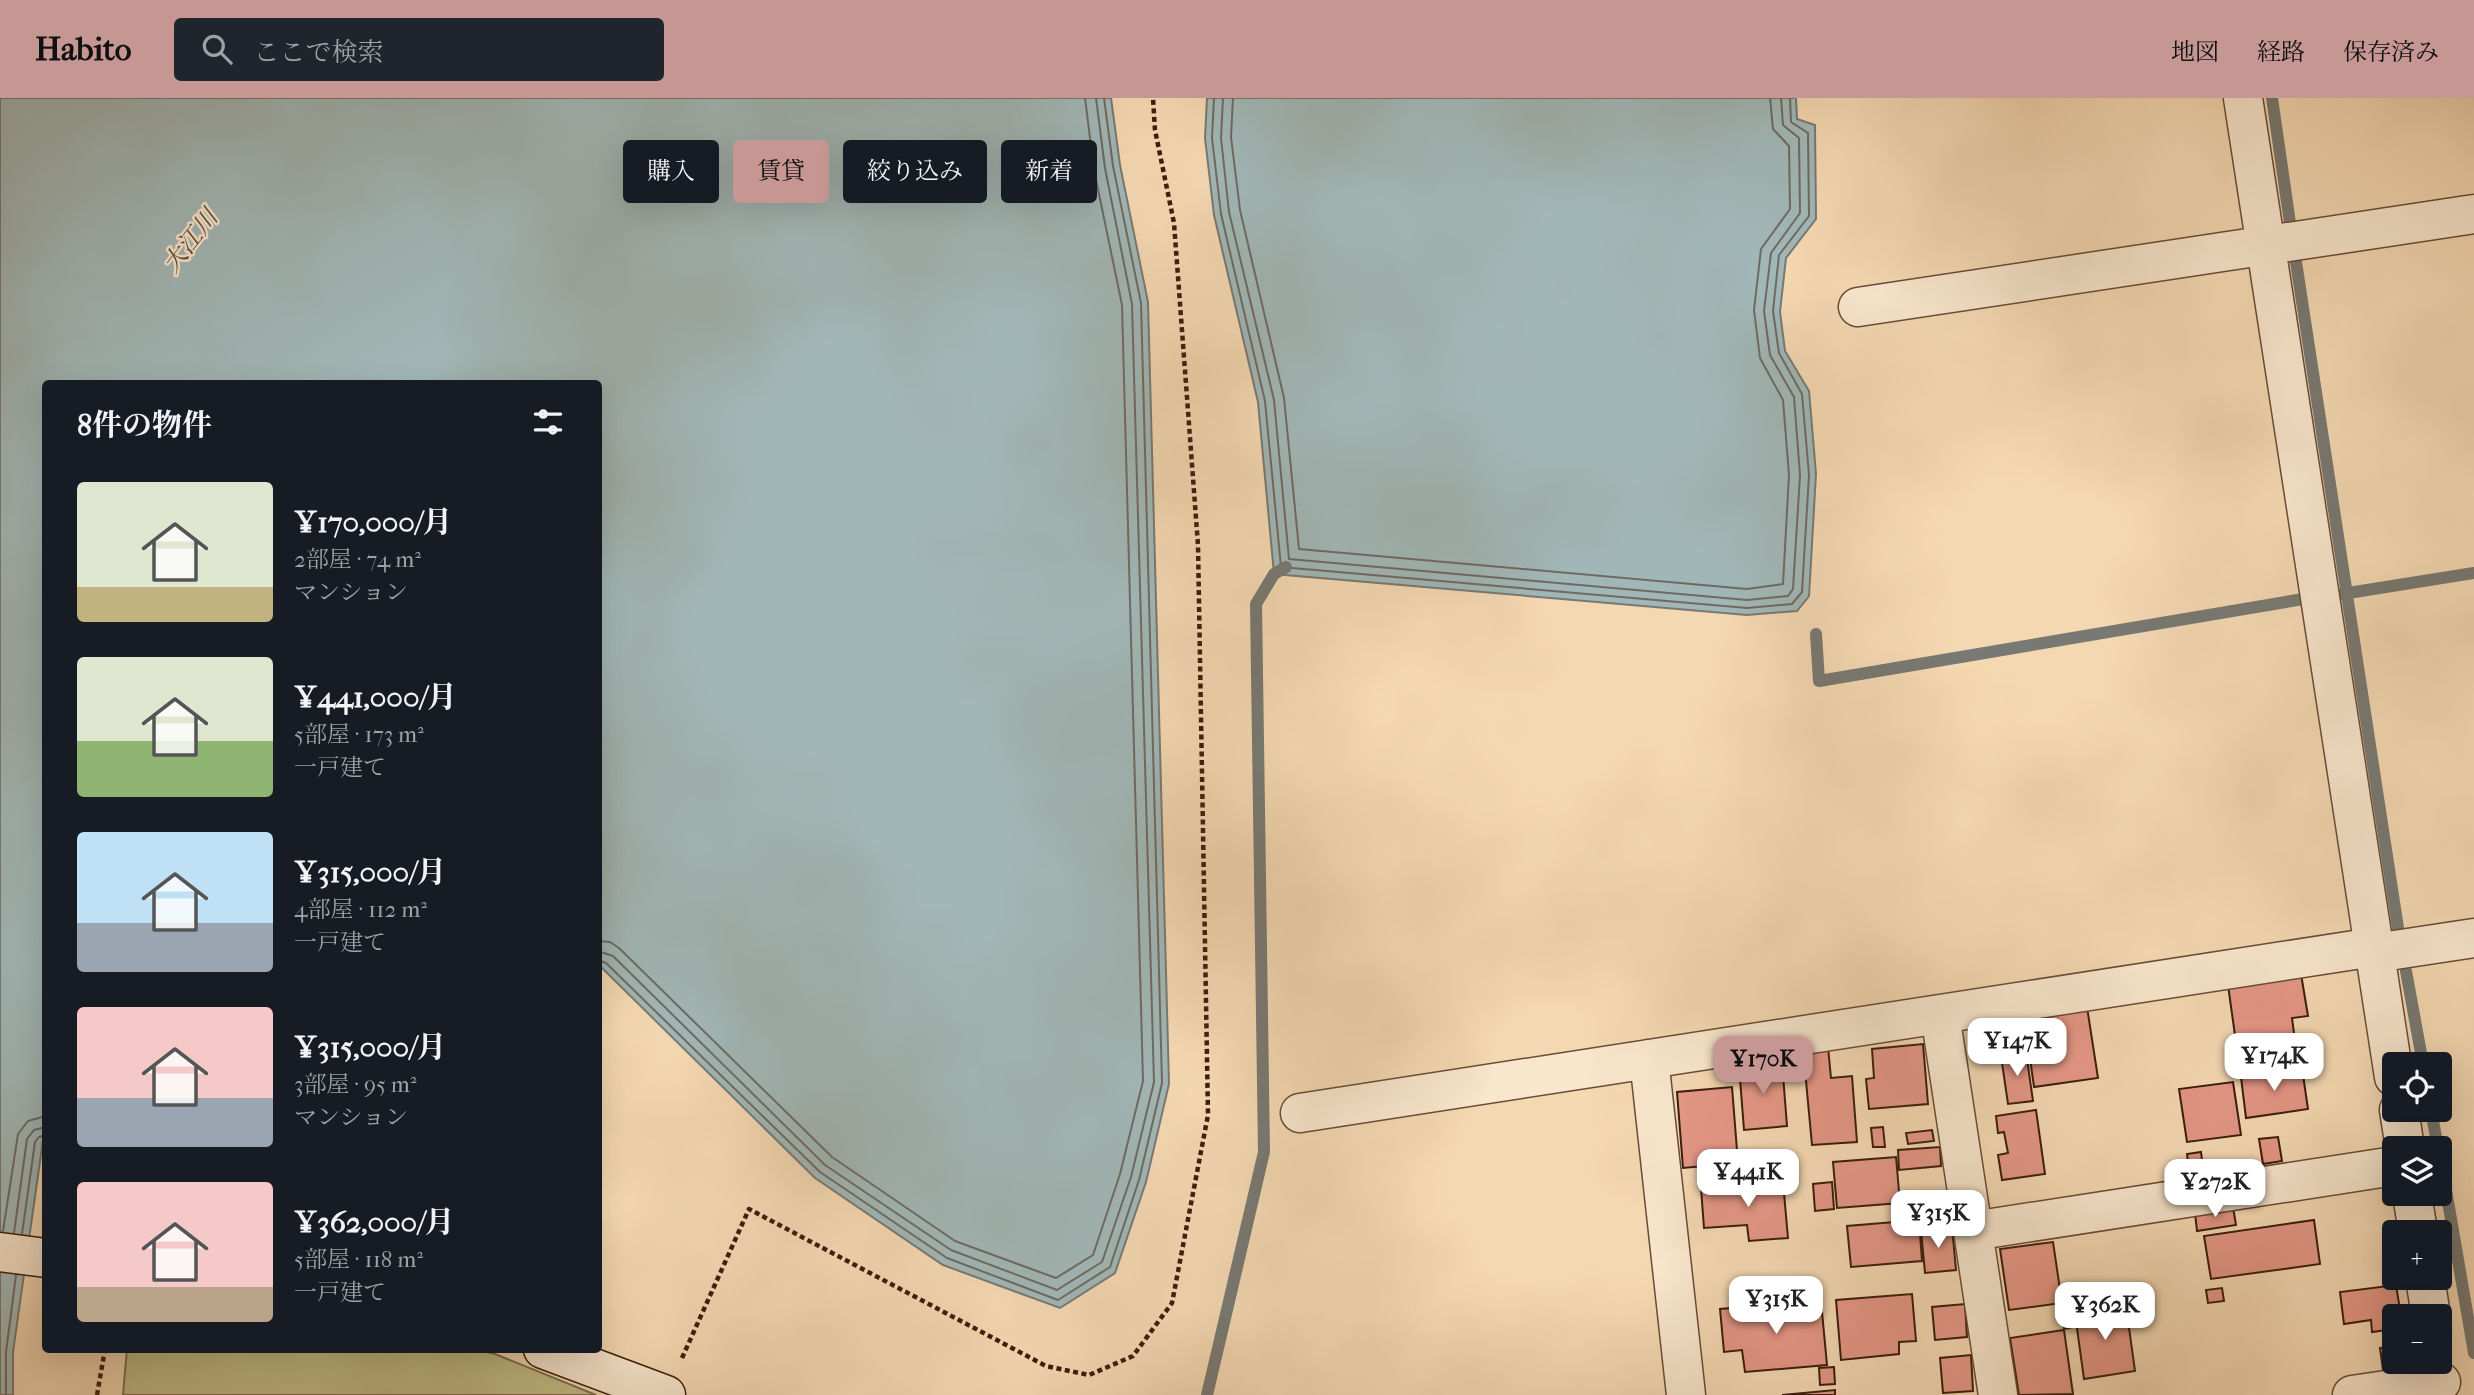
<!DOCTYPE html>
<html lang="ja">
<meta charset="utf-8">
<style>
:root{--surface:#171b24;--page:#20242c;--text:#f1f3f6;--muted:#9ea1a6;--accent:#c59692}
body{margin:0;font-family:"IM FELL French Canon","Noto Serif JP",serif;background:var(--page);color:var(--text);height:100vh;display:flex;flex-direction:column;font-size:26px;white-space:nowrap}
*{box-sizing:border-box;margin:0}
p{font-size:23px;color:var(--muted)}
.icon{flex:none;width:38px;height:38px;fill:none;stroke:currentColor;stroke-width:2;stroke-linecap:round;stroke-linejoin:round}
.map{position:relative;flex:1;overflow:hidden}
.sheet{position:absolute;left:42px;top:282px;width:560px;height:973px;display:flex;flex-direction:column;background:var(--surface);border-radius:7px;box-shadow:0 7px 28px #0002}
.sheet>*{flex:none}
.top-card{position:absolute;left:623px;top:42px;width:665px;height:63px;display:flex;gap:14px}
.controls{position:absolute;left:2382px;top:954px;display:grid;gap:14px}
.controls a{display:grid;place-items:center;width:70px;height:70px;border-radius:7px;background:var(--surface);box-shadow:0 7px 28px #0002;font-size:35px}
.price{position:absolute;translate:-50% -60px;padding:0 16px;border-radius:14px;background:#fff;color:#222;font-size:23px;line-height:46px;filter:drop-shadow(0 2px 4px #0008)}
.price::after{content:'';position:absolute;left:50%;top:42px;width:21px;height:16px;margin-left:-10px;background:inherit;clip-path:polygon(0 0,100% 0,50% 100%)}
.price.active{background:var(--accent);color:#111}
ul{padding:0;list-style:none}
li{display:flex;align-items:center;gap:21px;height:175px;padding:0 35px}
li span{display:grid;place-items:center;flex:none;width:196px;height:140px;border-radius:7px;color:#555}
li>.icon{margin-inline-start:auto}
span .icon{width:84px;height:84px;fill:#fffc;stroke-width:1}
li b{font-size:30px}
h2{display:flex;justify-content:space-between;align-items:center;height:84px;padding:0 35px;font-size:30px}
.chip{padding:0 24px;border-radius:7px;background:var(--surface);box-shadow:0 7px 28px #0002;font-size:24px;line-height:63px}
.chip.active{background:var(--accent);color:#111}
header{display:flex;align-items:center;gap:42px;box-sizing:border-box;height:98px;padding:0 35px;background:var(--accent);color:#111}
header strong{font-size:33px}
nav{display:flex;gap:38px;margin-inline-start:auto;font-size:24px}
.search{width:490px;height:63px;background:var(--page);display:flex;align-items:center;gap:18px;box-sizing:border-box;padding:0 24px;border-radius:7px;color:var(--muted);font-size:26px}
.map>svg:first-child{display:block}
.green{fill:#c1bd88;stroke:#7e6d4b;stroke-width:2}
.water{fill:#a1b7b7;stroke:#787973;stroke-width:2}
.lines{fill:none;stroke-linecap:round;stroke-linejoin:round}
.shore{stroke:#6e6a62;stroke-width:2}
.stream{stroke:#787973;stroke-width:12}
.building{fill:#e49786;stroke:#3b1d0e;stroke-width:2}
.minor-casing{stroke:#694c37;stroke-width:41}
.secondary-casing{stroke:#3b1d0e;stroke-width:41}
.path{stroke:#3b1d0e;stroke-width:4.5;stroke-dasharray:5 3.5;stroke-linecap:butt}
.minor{stroke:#f8e6cd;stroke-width:38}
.secondary{stroke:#f8e6cd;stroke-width:38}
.labels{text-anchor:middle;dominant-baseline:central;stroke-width:5;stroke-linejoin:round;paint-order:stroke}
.water-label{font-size:24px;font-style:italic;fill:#5a4b41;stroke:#f8e6cd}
</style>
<header>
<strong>Habito</strong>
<div class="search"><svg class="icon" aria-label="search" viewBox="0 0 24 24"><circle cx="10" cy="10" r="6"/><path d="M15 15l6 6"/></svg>ここで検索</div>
<nav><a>地図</a><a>経路</a><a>保存済み</a></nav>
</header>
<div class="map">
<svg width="2474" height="1297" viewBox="0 0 2474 1297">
<rect width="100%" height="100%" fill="#f4d8b2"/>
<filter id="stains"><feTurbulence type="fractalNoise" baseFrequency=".00286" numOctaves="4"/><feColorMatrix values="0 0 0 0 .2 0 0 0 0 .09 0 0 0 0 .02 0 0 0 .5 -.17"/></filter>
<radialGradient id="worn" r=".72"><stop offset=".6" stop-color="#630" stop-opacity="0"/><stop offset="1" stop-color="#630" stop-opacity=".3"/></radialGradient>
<!-- green -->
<path class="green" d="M127,1251H474L495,1256L596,1297H123Z"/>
<!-- water -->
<path class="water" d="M0,0H1111L1120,67L1148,204L1169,986L1146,1084L1115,1175L1060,1210L943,1167L815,1080L599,867L598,285H46V1021L13,1254V1297H0Z
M1207,0H1796L1797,21L1815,27L1816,121L1786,160L1780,214L1785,253L1809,293L1816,376L1809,498L1797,513L1747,517L1274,476L1258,304L1214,117L1205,40Z"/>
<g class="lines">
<!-- shore -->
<path class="shore" d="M1214,0L1212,40L1221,116L1265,303L1281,469L1747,510L1792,506L1802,494L1809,377L1802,296L1779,255L1773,213L1779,157L1809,118L1808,35L1791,24L1790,0
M1223,0L1221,40L1229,114L1274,302L1289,461L1747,502L1788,498L1793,491L1800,377L1794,299L1770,257L1764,213L1771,155L1800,115L1799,40L1783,27L1781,0
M1233,0L1231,39L1240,112L1284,300L1299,451L1747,491L1783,486L1789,377L1783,302L1760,260L1754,212L1761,151L1790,111L1789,48L1773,31L1770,0
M598,843L610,844L619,850L832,1059L955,1143L1056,1180L1093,1157L1120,1076L1143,983L1122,207L1094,72L1085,0
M598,853L613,858L825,1067L951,1152L1057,1192L1102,1164L1131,1079L1154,984L1132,206L1105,70L1096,0
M598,862L606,865L820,1074L947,1160L1058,1202L1110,1169L1139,1082L1162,985L1141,205L1113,68L1104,0
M3,1133L18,1036L28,1023L46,1018
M14,1135L27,1041L34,1032L46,1029
M22,1136L35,1044L39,1039L46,1037
M6,1297V1254L16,1177"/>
<!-- stream -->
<path class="stream" d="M2272,0L2290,125
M2296,164L2398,830
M2342,496L2474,475
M1816,536L1819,583L2303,501
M2406,873L2423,966
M2431,1012L2438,1050
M2440,1057L2474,1255
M1207,1297L1264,1054L1256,506L1274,476L1286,469"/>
</g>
<!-- building -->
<path class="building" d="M2301,876L2308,918L2292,920L2296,951L2238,959L2228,887Z
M2087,909L2098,980L2034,989L2030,960L2047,958L2041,916Z
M1923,946L1928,1006L1869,1011L1866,981L1874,980L1872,951Z
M1828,949L1831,980L1852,978L1857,1044L1812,1047L1803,951Z
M2026,954L2033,1003L2008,1006L2001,958Z
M1782,964L1787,1028L1744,1032L1739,968Z
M2302,970L2308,1011L2246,1020L2241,979Z
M2233,984L2241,1037L2187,1044L2179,991Z
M1732,989L1738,1065L1683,1070L1677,994Z
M2036,1012L2045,1076L2002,1082L1998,1057L2008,1055L2004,1034L1998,1035L1996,1018Z
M1883,1029L1885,1049H1873L1871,1030Z
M1932,1032L1934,1043L1908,1046L1906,1035Z
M2278,1039L2282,1063L2263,1066L2259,1041Z
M1940,1049L1941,1068L1899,1072L1898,1052Z
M2201,1054L2204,1078L2190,1080L2187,1056Z
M1896,1059L1900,1105L1837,1110L1833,1064Z
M1783,1084L1788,1140L1749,1143L1747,1127L1704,1130L1701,1090Z
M1832,1084L1834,1111L1815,1113L1813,1086Z
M2233,1109L2236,1127L2197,1133L2195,1115Z
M1919,1122L1922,1163L1851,1169L1847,1128Z
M2314,1122L2320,1166L2211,1181L2204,1138Z
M1952,1129L1956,1172L1925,1175L1921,1132Z
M2053,1144L2062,1205L2009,1212L2000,1151Z
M2396,1187L2401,1218H2394V1231L2372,1234L2371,1222L2344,1226L2340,1194Z
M2222,1190L2224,1203L2208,1205L2206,1192Z
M1912,1196L1916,1243L1899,1244V1256L1841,1262L1836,1202Z
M1821,1203L1827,1267L1745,1274L1742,1252L1724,1254L1720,1211Z
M1965,1206L1967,1239L1935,1242L1932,1209Z
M2061,1208H2069L2073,1229L2064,1231Z
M2126,1208L2135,1273L2084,1281L2075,1216Z
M2064,1232L2073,1296L2019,1297L2010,1240Z
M2394,1248V1264H2412L2408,1269L2383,1272L2380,1250Z
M1971,1257L1973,1293L1943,1295L1940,1260Z
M1834,1269L1835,1286L1820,1287L1819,1270Z
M1835,1292V1297H1782Z"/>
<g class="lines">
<defs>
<path id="minor" d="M2243,0L2394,979
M1858,209L2474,116
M2375,855L2474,840
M1940,916L1998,1297
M1649,961L1686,1297
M2399,1012L2405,1050
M1300,1015L2374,849
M2412,1096L2418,1134
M1973,1133L2394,1068
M2425,1180L2431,1218
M2352,1297L2441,1284"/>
<path id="secondary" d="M0,1154L46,1160
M543,1251L666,1297"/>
</defs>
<!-- minor casing -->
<use href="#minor" class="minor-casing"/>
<!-- secondary casing -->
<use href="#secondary" class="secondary-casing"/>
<!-- path -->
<path class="path" d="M682,1260L749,1111L1046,1268L1089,1277L1133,1258L1172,1205L1208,1017L1198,447L1174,125L1155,32L1153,0
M97,1297L105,1251"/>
<!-- minor -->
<use href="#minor" class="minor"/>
<!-- secondary -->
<use href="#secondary" class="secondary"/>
</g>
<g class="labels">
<!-- water labels -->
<g class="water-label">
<text transform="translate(190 143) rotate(-52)">大江川</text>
</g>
</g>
<rect width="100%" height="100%" filter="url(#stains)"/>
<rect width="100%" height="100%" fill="url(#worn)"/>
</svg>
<div class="controls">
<a><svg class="icon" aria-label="locate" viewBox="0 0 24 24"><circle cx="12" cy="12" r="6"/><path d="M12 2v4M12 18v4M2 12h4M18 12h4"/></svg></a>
<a><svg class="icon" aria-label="layers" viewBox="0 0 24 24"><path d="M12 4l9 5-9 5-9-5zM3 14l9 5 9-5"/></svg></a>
<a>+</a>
<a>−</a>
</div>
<b class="price" style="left:2017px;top:980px">¥147K</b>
<b class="price" style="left:2274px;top:995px">¥174K</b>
<b class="price active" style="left:1763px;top:998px">¥170K</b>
<b class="price" style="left:1748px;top:1111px">¥441K</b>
<b class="price" style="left:2215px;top:1121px">¥272K</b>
<b class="price" style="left:1938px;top:1152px">¥315K</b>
<b class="price" style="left:1776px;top:1238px">¥315K</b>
<b class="price" style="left:2105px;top:1244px">¥362K</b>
<div class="top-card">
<a class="chip">購入</a>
<a class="chip active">賃貸</a>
<a class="chip">絞り込み</a>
<a class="chip">新着</a>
</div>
<section class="sheet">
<h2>8件の物件<svg class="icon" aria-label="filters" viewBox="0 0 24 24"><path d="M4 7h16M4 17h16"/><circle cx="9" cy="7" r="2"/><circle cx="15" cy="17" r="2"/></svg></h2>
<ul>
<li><span style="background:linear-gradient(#dfe7d0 75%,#c2b280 0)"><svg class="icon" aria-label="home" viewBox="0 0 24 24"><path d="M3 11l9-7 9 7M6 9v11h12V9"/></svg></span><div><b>¥170,000/月</b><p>2部屋 · 74 m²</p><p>マンション</p></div></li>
<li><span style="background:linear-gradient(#dfe7d0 60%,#8fb573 0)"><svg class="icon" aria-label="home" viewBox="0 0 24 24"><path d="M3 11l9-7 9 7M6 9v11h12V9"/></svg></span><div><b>¥441,000/月</b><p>5部屋 · 173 m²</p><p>一戸建て</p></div></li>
<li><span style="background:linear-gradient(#bfe0f5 65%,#9aa5b1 0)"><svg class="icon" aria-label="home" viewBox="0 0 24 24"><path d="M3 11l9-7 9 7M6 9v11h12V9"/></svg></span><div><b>¥315,000/月</b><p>4部屋 · 112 m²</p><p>一戸建て</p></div></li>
<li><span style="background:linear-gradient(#f6c9c9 65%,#9aa5b1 0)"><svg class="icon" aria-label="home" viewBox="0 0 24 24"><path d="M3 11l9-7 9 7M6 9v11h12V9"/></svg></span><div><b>¥315,000/月</b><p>3部屋 · 95 m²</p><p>マンション</p></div></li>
<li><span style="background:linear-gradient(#f6c9c9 75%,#b9a48a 0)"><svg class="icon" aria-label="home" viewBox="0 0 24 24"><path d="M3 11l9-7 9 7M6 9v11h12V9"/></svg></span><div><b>¥362,000/月</b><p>5部屋 · 118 m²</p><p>一戸建て</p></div></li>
</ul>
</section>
</div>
